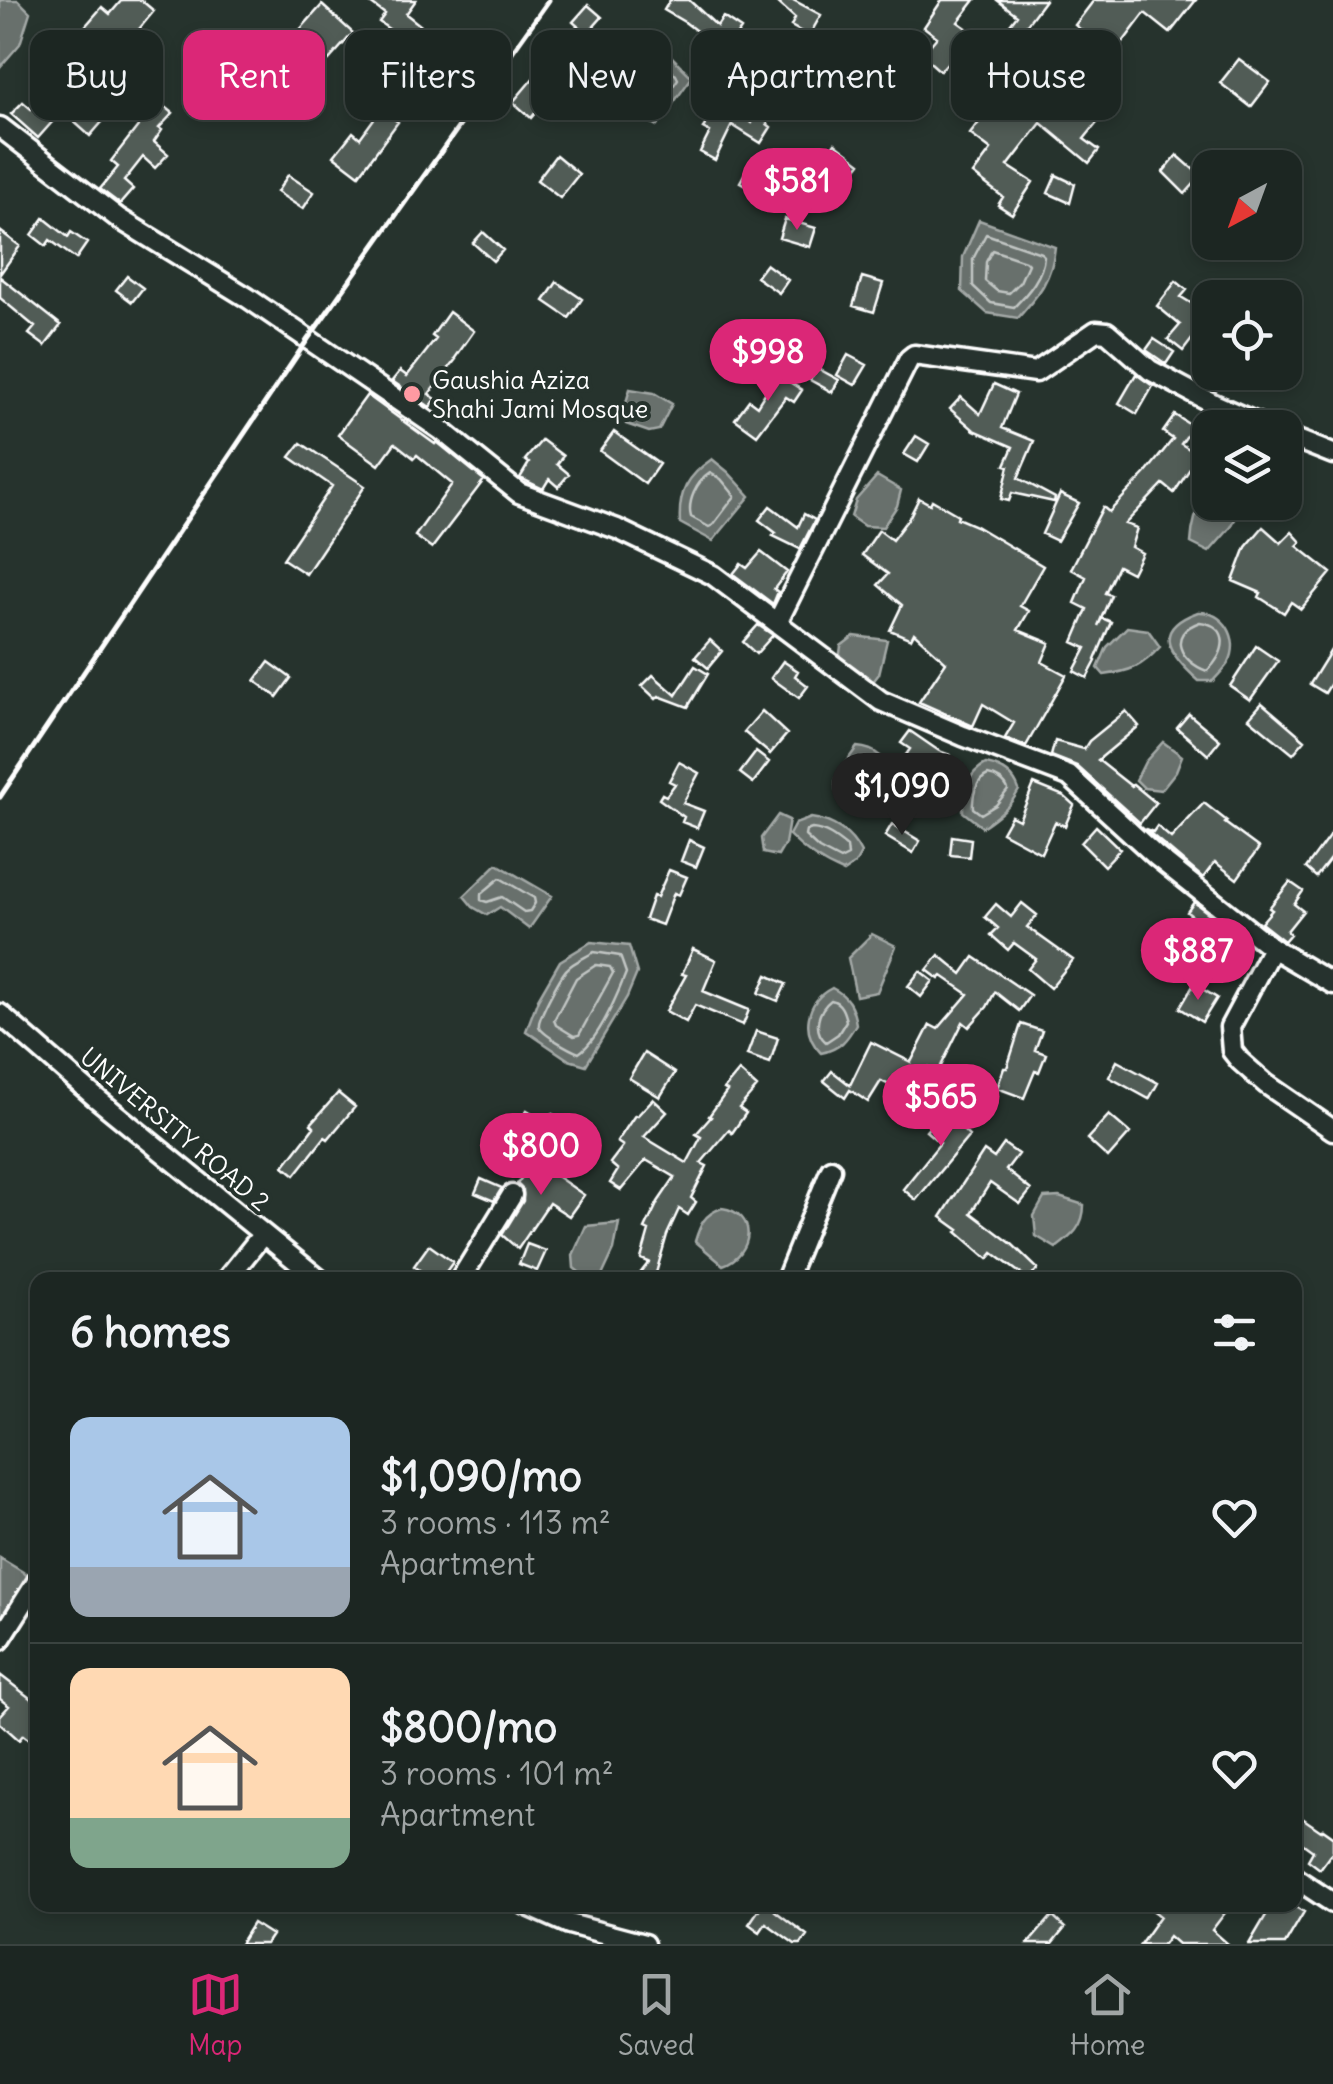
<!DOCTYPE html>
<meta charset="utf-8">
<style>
:root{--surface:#1c2622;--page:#29322f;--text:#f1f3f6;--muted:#a0a5a5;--line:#3a4340;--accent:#db2777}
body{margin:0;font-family:Delius,sans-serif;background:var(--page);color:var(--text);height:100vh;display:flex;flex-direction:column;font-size:38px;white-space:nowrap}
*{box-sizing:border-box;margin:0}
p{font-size:32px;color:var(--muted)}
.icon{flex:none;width:55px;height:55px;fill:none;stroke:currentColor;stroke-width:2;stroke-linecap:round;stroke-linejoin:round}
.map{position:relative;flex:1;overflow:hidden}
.drawer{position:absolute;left:30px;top:1272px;width:1272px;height:640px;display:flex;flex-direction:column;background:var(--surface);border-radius:20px;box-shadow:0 5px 15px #0003,0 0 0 2px var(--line)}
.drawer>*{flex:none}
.banner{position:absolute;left:30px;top:30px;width:1275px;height:90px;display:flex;gap:20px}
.needle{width:65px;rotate:221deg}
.tools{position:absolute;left:1192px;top:150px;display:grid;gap:20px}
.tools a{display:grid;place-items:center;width:110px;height:110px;border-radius:20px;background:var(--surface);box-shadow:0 5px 15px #0003,0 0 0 2px var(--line);font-size:50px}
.price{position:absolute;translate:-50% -85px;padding:0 22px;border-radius:35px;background:var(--accent);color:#fff;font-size:32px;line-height:65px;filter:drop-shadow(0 2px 5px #0008)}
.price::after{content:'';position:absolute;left:50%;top:60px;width:30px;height:22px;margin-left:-15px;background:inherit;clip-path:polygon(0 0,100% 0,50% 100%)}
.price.on{background:#222;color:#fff}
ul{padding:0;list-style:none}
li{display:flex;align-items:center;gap:30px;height:250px;padding:0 40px}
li+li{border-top:2px solid var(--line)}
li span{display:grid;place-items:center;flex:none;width:280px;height:200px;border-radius:20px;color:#555}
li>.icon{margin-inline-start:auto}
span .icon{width:120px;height:120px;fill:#fffc;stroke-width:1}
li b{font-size:42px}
h2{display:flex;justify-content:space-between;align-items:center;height:120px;padding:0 40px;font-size:42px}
.chip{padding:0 35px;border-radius:20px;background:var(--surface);box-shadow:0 5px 15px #0003,0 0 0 2px var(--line);font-size:35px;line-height:90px}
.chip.on{background:var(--accent);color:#fff}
.menu{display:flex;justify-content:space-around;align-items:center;height:140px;border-top:2px solid var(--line);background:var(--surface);font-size:28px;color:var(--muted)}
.menu a{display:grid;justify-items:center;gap:5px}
.menu .on{color:var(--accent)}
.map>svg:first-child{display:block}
.water{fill:#67706c;stroke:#a4a9a7;stroke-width:2.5}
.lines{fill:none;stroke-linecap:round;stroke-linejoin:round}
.shore{stroke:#c2c6c4;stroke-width:2.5}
.building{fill:#515c57;stroke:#fff;stroke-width:2.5}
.minor-casing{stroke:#fff;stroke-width:25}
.minor{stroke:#26332d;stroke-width:18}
.rail{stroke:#fff;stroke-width:5}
.poi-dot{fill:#ff9aa2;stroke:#26332d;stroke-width:4}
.labels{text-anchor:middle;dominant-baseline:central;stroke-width:8;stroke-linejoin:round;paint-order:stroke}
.poi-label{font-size:25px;fill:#fff;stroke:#26332d;text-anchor:start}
.street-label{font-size:25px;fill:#fff;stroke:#26332d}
</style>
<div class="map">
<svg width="1333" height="1944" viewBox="0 0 1333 1944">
<rect width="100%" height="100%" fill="#26332d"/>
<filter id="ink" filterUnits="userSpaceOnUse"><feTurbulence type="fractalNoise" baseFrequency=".01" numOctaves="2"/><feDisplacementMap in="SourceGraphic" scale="20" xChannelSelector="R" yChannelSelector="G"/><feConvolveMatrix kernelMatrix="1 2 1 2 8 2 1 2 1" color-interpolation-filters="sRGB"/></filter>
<g filter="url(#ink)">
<!-- water -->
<path class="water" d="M0,0H18L30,12L20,44L0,67Z
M660,45L692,77L657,126L607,98V78L621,61L638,60Z
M979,220L1055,247C1052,279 1039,294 1018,318L987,313L962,291L963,257Z
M630,389L654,393L672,404L659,430L649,432L626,424L625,406Z
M712,459L728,472L750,496L713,541L680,523C678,493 687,476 712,459Z
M877,476L901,490L897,506L883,527L864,526L851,517L856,500Z
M1210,490V502L1243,504L1231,527L1209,552L1191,543C1192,525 1197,505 1210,490Z
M1198,612C1224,611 1241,639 1229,662C1225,669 1218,675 1213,681H1199C1171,656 1148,630 1198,612Z
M1127,627L1148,630L1160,647C1142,667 1131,671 1104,675L1098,668L1107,647Z
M854,636L887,640L879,674L872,683L853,674L839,660L841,646Z
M1163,742L1182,756L1176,771L1161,790L1144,788L1136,780L1145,762Z
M857,747C874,748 891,759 889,779C888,794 873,805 863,813C820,791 834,779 857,747Z
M986,764C1002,767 1014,774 1019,790C1010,807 998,816 982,827L963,812C963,792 967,773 986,764Z
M778,815L789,820L785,844L778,856L763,853L761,838Z
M811,818C833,821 851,833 861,853L855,864L843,872C821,863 805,852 789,835L795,824Z
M497,864L552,896L529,929L500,907L487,915L473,907L464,896Z
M872,934L896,946L877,992L856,996L848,958Z
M591,942L629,946L637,973L627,997L586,1065L569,1060L526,1031L538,999L560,961Z
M832,988C848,996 853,1006 856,1024C847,1040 840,1049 821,1053C800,1032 806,1001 832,988Z
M1059,1197L1084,1205C1084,1227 1072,1236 1056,1248L1036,1236L1034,1216L1044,1198Z
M722,1208C758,1213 754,1254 723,1265L695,1241C700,1225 704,1214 722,1208Z
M619,1223L614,1250L601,1278L589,1280L574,1268L573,1255L586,1226Z
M0,1558L23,1572L30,1578L0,1624Z"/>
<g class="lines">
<!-- shore -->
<path class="shore" d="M658,59L676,75L678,79L656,110L652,112L619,93L617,83L626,71L642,69Z
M986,234L1041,253L1044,256C1043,276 1028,293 1014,307L991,303L973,286V259Z
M992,250L1025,261L1028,264L1020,282L1009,293L997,291L985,281L986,262Z
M710,473L721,479L735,496L713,525L709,527L691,517C687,502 696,482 710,473Z
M1200,622C1232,626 1226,654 1207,671C1181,662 1165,634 1200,622Z
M861,758H867C885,771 878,789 862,800C834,788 848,776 861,758Z
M988,775C996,776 1006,782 1008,790L996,805L981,814L973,808C972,796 976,780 988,775Z
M812,829C826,830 836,838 847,847L848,856L840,860L819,849L805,836L806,831Z
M500,878L534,898L535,903L530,911L524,912L502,897L487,902L481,900V894Z
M594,952L620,956L626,973C617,996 598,1040 579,1053C571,1050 541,1034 539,1026C537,1019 561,975 567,969C573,962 586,957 594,952Z
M596,965L610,967L613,973L579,1035L574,1036L556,1025L554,1020L576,978Z
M831,1000C841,1002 844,1012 846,1021L838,1034L826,1042C812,1030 818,1010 831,1000Z"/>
</g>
<!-- building -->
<path class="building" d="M122,0H141L154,11L135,34L137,37L118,60L107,50L68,96L92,116L112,90L127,76L152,99L153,97L173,113L159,128L162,130L154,142L168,154L155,168L143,157L124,181L133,189L120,204L100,189L118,167L111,161L139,125L116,106L90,136L62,111L38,138L11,114L23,102L31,109L69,60L61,54L102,7L110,14Z
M366,0H416L406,14L425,29L413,46L379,22L385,14Z
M670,0H689L717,26L723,17L741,29L725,53L686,23L664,10Z
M775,0H793L821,15L809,36L791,26L795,18Z
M942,0H975L958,22L975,34L961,54L957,52L940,71L922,55L937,37L924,27Z
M997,0H1045L1021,32L1056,57L1044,73L1012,49L999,67L981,54L992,38L997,41L1017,15Z
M1094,0H1196L1170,33L1145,13L1108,62L1087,46L1092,39L1075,25Z
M322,5L353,33L329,60L298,32Z
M588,5L602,17L587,34L573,22Z
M1239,59L1270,82L1251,107L1220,83Z
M535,76L553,92L531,118L513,102Z
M1101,82L1115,94L1097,115L1101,118L1084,139L1099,150L1089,163L1041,123L1008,166L1033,182L1012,214L998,205L1003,197L973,174L991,150L970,134L992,106L993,107L1003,96L1020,109L1038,83L1077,109Z
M722,102L752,123L763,103L775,110L767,124L771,127L761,143L732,125L715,160L700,152L710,132L703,128Z
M381,109L398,122L359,175L334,156L353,132L360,138Z
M835,143L861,163L845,184L809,159L816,146L827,153Z
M556,155L579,174L560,198L537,180Z
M1177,155L1201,176L1185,194L1163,172Z
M752,160L790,182L784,194L758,180L753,189L740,182Z
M288,175L314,192L303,209L277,192Z
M1056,175L1075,184L1070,203L1048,193Z
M44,218L68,237L71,232L87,243L76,259L50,240L46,246L32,235Z
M785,219L816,228L810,247L779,238Z
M0,231L20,246L0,274Z
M483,232L503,250L493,261L473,243Z
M766,264L788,280L779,293L756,277Z
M127,276L143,288L132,302L116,290Z
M0,277L61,325L45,346L29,334L35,327L0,298Z
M862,277L883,283L874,312L853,306Z
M1176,281L1187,290L1181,297L1204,311L1194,326L1199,330L1183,351L1168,339L1180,325L1157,306Z
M557,282L582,299L569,318L544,301Z
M449,312L474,331L455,358L456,359L429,394L436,399L430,407L392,381L400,371L407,376L436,339L432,336Z
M1154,339L1174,352L1166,364L1146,350Z
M848,355L867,365L855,385L837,375Z
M817,368L839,380L832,392L810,380Z
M777,374L802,390L794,402L786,397L757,435L735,419L749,400L757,406Z
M1136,374L1153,386L1137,414L1119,403Z
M994,384L1016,394L1002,428L1034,441L1018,478L1055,498L1054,502L1012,493L1009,501L1001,499L1009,466L1005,465L1013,447L974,430L950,409L961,397L980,414Z
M367,395L435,444L437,442L484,480L432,548L415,536L452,484L417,455L414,458L395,443L379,465L338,435Z
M1175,415L1193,427L1181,444L1199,455L1174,493L1163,484L1125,524L1137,528L1131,547L1142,553L1132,573L1118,566L1105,593L1111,595L1098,626L1102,618L1111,622L1095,660L1096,661L1087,678L1074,671L1086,648L1073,642L1087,609L1075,603L1086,577L1071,569L1103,507L1109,512L1146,473L1173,439L1163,432Z
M614,432L659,464L645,484L600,451Z
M916,436L929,444L918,462L904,454Z
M542,440L563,456L557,464L569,474L558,487L549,479L543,489L520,478L529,463L525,460Z
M301,443L365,486L306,574L283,559L332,486L290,457Z
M1060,494L1079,503L1057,541L1042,534Z
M919,498L930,504L932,500L958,515L957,518L976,526L1043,566L1020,606L1029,611L1018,630L1050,643L1042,662L1066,675L1026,746L1005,738L1014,723L983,704L973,726L919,702L946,662L914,633L911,639L890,630L902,605L878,585L888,574L862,555L879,530L892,540L910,516Z
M770,506L798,527L804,514L815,520L800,549L773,536L776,533L759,520Z
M1263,527L1281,543L1292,532L1301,542L1297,546L1331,573L1301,609L1291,602L1284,613L1259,597L1261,593L1233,581L1246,547Z
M761,552L787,572L774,589L778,592L773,604L733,574L741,564L747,568Z
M758,625L773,635L756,654L743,642Z
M710,640L722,651L708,668L695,657Z
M1256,646L1278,661L1250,700L1230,686Z
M1333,647V680L1325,693L1310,684Z
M783,661L798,671L795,676L808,686L799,698L771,678Z
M269,662L291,678L277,697L255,681Z
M695,666L708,674L688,707L659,696L656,699L642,686L653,675L676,695Z
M1262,703L1305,740L1293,754L1249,718Z
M762,711L787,734L770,754L744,732Z
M1126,711L1139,726L1098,760L1131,786L1133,784L1156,803L1140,823L1077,766L1051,756L1055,741L1084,749L1089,741Z
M1189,714L1220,740L1208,755L1177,728Z
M910,731L939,751L950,755L942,776L951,781L942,797L899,765L910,749L901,743Z
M756,752L769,762L753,783L740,773Z
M679,762L699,773L683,803L704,811L697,828L682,822L684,817L659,799L662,794L666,796L675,784L669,781Z
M1034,784L1064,796L1074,805L1065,826L1055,822L1041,853L1002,832L1011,816L1019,820Z
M1204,803L1227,821L1225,823L1259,848L1237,879L1215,862L1203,878L1145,829L1153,832L1157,826L1171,838Z
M892,824L920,841L913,853L885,836Z
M1096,826L1120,849L1104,866L1081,843Z
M1333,831V855L1316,877L1306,868Z
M952,836L971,839L969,857L950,855Z
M689,840L704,847L696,867L681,861Z
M669,870L687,877L679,895L674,893L662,925L645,919L653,896L657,897Z
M1290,882L1303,891L1294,904L1303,911L1287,931L1290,934L1284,941L1261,923L1272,910L1269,908Z
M1194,902L1226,927L1218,937L1187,912Z
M1022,903L1037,915L1027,927L1073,960L1050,988L1028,969L1036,959L1014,943L1008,950L991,935L998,928L985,917L996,904L1011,917Z
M693,949L716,960L703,991L749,1010L743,1025L695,1005L686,1022L666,1011L686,975L682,974Z
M939,955L962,974L974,957L1030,995L1019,1011L995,992L987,1007L969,1027L963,1022L937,1074L928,1067L913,1097L881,1081L868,1102L850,1090L845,1098L824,1081L832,1071L850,1085L871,1042L911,1062L930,1025L938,1029L968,994L942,976L939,979L927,970Z
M920,971L933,981L921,997L908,986Z
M767,975L786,984L778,1001L759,993Z
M1194,984L1217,998L1202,1022L1180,1008Z
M1021,1024L1042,1031L1035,1050L1046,1054L1039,1072L1035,1071L1024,1098L997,1088L1004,1068H1007Z
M756,1031L778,1038L770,1063L747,1055Z
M644,1053L675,1073L660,1097L629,1078Z
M1117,1061L1158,1083L1149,1099L1109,1077Z
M739,1071L757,1087L739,1108L746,1113L732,1133L729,1130L701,1163L707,1166L691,1198L696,1202L688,1215L679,1209L667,1235L654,1280H635L649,1262L641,1259L649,1231L645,1229L658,1202L675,1177L646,1160L621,1190L610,1183L618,1170L610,1163L623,1146L617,1142L635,1115L637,1116L653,1099L667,1112L644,1137L687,1163L701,1137L696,1134L711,1117L709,1116L727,1091L724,1089Z
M338,1093L355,1107L328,1139L325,1137L295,1175L284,1166L314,1127L311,1124Z
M964,1105L976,1115L963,1130L969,1136L916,1200L903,1189L940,1143L926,1131L942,1112L951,1120Z
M527,1110L547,1122L552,1114L570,1123L557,1148L538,1139L541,1135L520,1123Z
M1109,1115L1130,1133L1108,1158L1087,1139Z
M1004,1144L1018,1154L1006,1170L1031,1190L1020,1204L990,1183L971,1213L1012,1244L1038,1269L1028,1279L993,1253L988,1259L957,1232L959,1230L941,1217L984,1151L994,1158Z
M548,1149L562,1157L552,1173L584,1195L569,1216L549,1203L518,1249L502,1235L523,1201V1190L517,1184L530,1166L535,1169Z
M481,1179L502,1188L494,1201L475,1193Z
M527,1244L546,1251L537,1271L519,1264Z
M429,1245L453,1262L440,1280H433L414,1266Z
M0,1675L38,1704V1747L23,1735L19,1740L0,1723V1716L9,1706L0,1699Z
M1295,1813L1321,1831L1323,1829L1333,1836V1851L1320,1869L1308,1860L1313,1851L1295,1838Z
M762,1905H779L775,1911L807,1935L801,1944H795L766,1923L760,1932L749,1924Z
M1146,1905H1231L1212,1930L1228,1944H1178L1169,1936L1163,1944H1140L1160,1916Z
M1272,1905H1292L1304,1912L1285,1944H1249Z
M1052,1916L1065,1928L1052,1944H1028Z
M253,1923L272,1935L266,1944H240Z"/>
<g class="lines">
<defs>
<path id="minor" d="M0,127L118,218L248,298L441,430L519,493L617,529L713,575L881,701L963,736L1069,776L1156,856L1272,948L1230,1027L1232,1051L1240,1061L1266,1084L1333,1130
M1285,435L1333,454
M778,621L909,359L914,355L1036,372L1096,331L1107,332L1150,370L1214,404L1268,428
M1272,948L1333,984
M0,1014L95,1097L320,1280
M226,1280L263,1234
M460,1280L512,1195
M786,1280L831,1169
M0,1640L38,1580
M1295,1878L1333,1903
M526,1905L569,1924L644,1944"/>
</defs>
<!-- minor casing -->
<use href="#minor" class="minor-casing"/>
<!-- minor -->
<use href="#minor" class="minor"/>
<!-- rail -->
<path class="rail" d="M0,797L308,339L549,0"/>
</g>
</g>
<!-- markers -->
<circle class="poi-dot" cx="412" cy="394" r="10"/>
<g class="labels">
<!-- poi labels -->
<g class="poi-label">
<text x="432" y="380">Gaushia Aziza<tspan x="432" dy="29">Shahi Jami Mosque</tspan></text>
</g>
<!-- street labels -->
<g class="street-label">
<text transform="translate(175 1129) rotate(40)">UNIVERSITY ROAD 2</text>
</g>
</g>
</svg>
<div class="tools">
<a><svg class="needle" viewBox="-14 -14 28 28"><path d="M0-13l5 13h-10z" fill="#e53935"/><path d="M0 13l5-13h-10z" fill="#a0a5a5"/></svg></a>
<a><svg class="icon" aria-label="locate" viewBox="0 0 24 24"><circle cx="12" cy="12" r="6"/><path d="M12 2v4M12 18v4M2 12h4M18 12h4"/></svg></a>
<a><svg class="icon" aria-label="layers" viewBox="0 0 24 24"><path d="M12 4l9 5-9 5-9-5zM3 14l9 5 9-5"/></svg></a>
</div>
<b class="price" style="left:797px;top:233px">$581</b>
<b class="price" style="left:768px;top:404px">$998</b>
<b class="price on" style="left:902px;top:838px">$1,090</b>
<b class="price" style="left:1198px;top:1003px">$887</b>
<b class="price" style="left:941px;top:1149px">$565</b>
<b class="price" style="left:541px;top:1198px">$800</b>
<div class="banner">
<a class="chip">Buy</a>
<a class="chip on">Rent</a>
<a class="chip">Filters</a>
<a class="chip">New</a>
<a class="chip">Apartment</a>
<a class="chip">House</a>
</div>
<section class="drawer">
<h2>6 homes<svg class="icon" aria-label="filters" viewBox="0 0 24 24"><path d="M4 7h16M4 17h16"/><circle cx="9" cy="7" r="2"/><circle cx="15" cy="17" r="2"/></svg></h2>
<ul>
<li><span style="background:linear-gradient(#a9c7e8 75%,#9aa5b1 0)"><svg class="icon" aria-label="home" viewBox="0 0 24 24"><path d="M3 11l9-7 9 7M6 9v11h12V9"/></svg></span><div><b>$1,090/mo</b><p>3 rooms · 113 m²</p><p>Apartment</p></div><svg class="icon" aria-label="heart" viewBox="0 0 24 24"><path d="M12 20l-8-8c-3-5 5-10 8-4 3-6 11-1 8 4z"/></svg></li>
<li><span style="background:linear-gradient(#ffd9b3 75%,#7fa58c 0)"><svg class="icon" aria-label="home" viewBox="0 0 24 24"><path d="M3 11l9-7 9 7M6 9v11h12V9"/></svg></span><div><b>$800/mo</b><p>3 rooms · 101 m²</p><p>Apartment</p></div><svg class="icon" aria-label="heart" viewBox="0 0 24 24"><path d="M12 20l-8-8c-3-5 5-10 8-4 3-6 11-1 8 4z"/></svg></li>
</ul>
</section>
</div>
<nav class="menu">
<a class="on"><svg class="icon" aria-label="map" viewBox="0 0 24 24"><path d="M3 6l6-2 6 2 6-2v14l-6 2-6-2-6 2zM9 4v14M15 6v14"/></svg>Map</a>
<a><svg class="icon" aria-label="saved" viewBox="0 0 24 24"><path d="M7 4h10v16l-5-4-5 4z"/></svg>Saved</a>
<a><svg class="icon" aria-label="home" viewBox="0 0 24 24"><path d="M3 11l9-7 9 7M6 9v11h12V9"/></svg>Home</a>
</nav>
